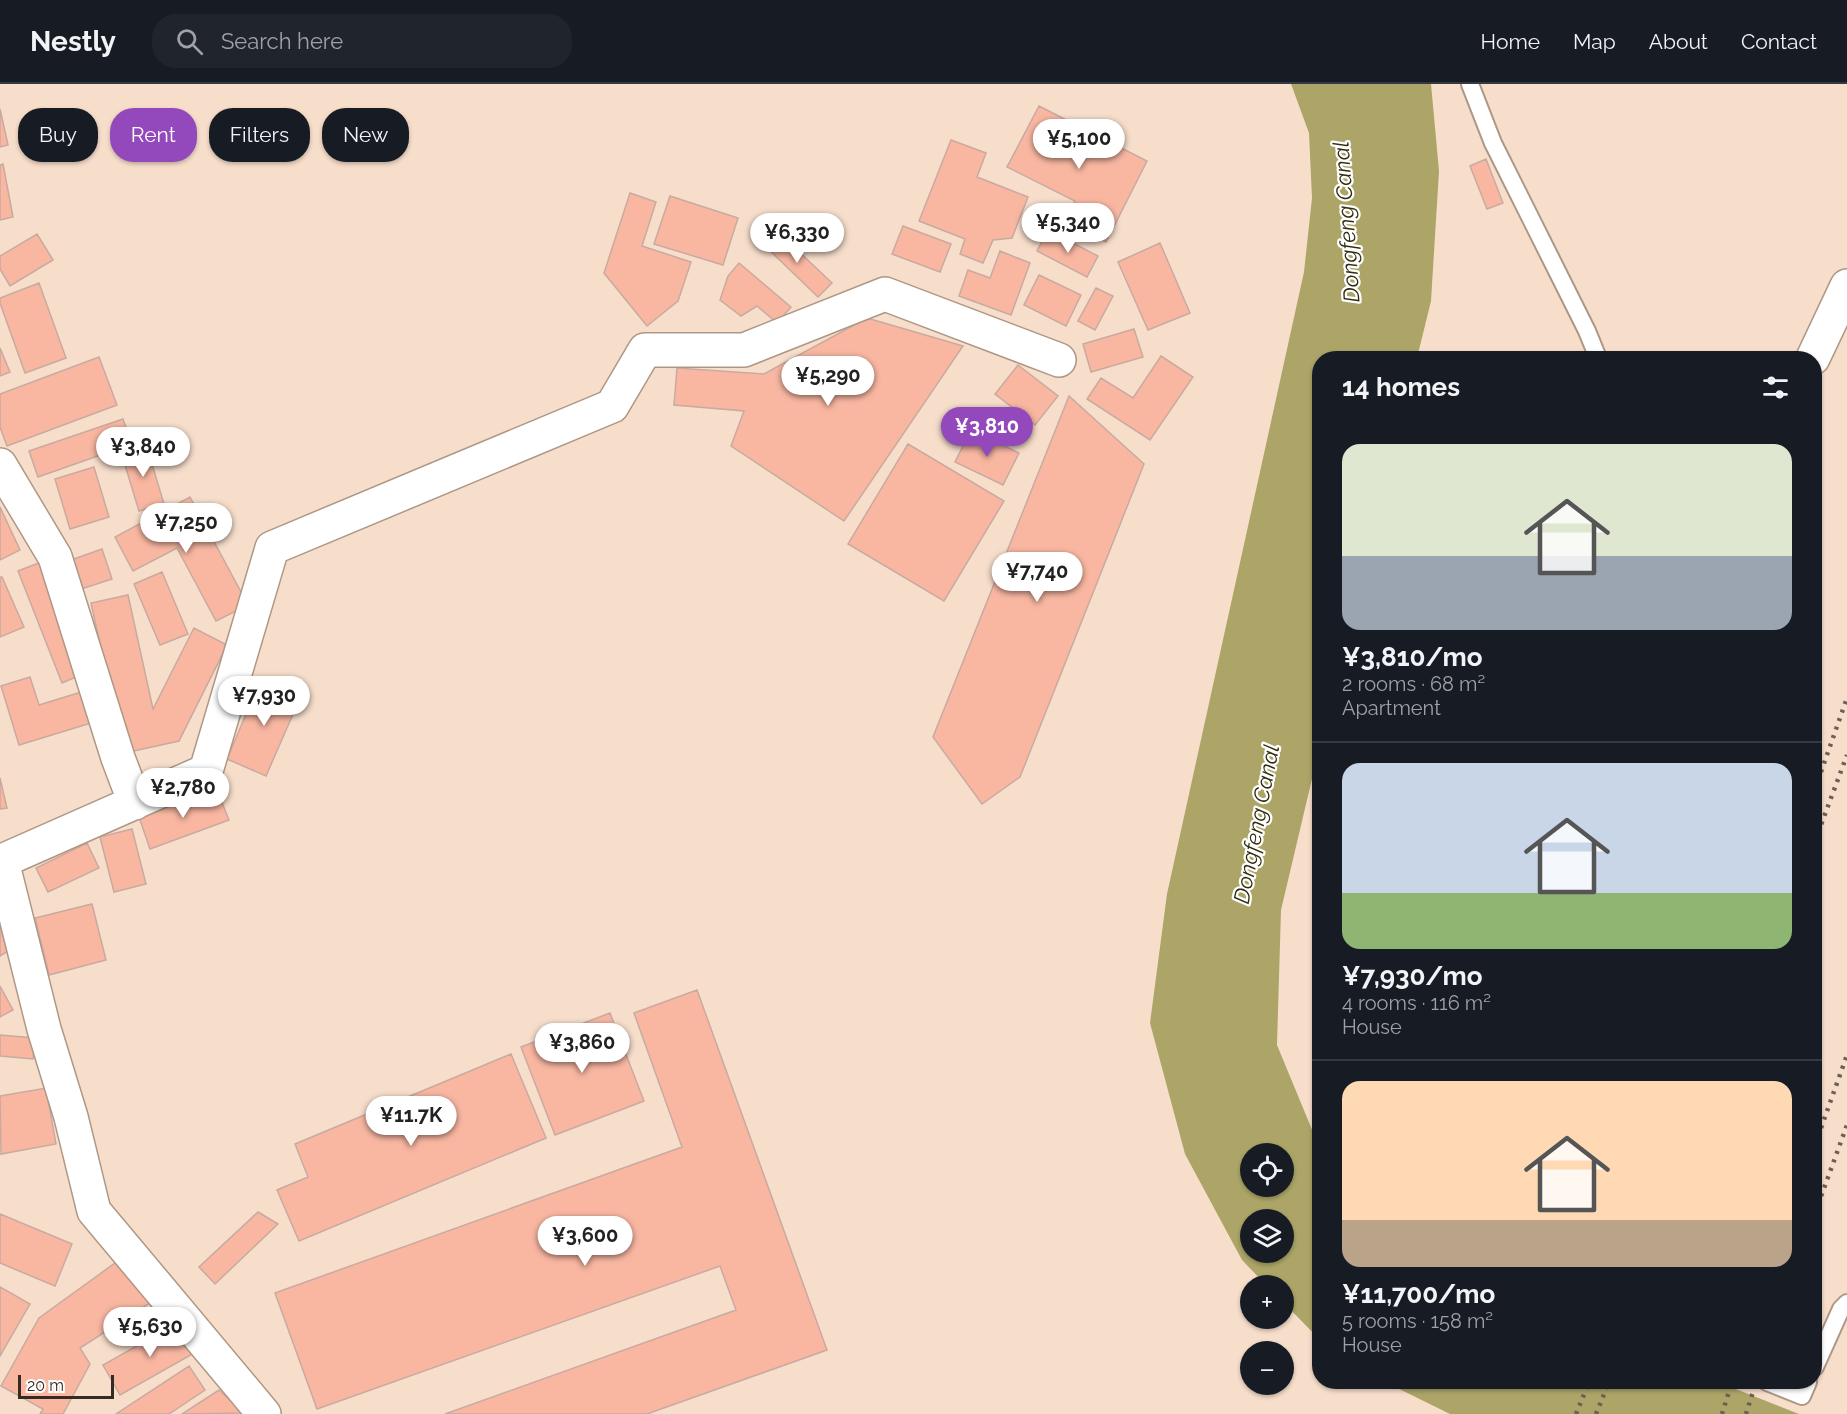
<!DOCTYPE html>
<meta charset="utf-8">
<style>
:root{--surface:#171b24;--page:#20242c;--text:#f1f3f6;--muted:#9ea1a6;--line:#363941;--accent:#9349bb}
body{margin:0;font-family:Raleway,sans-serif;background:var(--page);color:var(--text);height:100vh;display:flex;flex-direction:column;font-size:22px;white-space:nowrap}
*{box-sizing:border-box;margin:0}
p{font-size:20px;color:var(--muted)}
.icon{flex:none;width:33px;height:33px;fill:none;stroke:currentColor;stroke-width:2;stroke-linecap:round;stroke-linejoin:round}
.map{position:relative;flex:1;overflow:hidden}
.details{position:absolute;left:1312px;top:267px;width:510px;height:1038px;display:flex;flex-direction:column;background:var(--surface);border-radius:24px;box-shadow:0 2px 4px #0004}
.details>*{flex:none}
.banner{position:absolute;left:18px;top:24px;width:570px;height:54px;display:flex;gap:12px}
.tools{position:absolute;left:1240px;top:1059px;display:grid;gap:12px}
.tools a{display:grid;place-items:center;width:54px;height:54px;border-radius:50%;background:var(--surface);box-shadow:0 2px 4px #0004;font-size:30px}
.scale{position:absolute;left:18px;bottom:15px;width:96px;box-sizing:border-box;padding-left:6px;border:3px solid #352b24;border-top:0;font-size:16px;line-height:21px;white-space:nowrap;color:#352b24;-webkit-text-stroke:4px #fff;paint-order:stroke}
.price{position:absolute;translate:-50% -51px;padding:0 14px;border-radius:21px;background:#fff;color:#222;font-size:20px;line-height:39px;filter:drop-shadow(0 2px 3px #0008)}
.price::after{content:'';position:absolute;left:50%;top:36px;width:18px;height:14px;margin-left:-9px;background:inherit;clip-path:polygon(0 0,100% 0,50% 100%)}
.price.selected{background:var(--accent);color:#fff}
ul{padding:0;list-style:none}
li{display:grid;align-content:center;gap:12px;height:318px;padding:0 30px}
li+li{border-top:2px solid var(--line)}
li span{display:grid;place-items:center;height:186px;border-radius:18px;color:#555}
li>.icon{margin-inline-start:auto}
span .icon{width:108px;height:108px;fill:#fffc;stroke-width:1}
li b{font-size:26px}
h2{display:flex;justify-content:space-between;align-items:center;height:72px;padding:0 30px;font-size:26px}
.pill{padding:0 21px;border-radius:24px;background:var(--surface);box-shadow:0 2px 4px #0004;font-size:21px;line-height:54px}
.pill.selected{background:var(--accent);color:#fff}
header{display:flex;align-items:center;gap:36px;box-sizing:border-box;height:84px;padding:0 30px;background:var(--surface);border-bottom:2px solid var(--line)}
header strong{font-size:28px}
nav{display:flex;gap:33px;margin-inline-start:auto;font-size:21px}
.search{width:420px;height:54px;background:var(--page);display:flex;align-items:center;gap:15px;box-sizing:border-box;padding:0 21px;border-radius:24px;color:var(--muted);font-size:22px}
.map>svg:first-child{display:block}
.water{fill:#aca567;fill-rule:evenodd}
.building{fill:#f9b7a2;stroke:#c8aaa0;stroke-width:1.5}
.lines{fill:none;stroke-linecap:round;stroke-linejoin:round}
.lane-casing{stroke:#ae9785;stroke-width:20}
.street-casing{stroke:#ae9785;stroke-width:36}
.lane{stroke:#fff;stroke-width:16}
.street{stroke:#fff;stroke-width:33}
.rail{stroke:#6e5f55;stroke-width:4.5;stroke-dasharray:3 6;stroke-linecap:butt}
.labels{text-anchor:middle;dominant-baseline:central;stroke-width:4.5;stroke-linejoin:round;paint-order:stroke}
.water-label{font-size:22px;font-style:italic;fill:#302c10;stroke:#fff}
</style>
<header>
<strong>Nestly</strong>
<div class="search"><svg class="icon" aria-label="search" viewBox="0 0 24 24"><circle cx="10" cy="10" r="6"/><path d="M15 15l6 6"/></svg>Search here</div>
<nav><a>Home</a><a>Map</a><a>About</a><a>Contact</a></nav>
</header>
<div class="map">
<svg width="1847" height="1330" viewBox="0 0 1847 1330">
<rect width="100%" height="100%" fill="#f7decb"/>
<!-- water -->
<path class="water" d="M1291,0H1431L1439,87L1431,217L1417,274H1320V661L1281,826L1277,961L1320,1065V1256L1284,1219V1202L1266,1201L1242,1176L1185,1070L1150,939L1167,810L1304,188L1312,114L1309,49ZM1251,1070H1284V1102H1251ZM1251,1136H1284V1168H1251Z
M1385,1298H1718L1799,1330H1450Z"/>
<!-- building -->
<path class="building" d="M1039,22L1147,77L1106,158L1064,137L1075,117L1007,83Z
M0,25L8,61L0,63Z
M951,56L986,69L977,93L1028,113L1012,154L993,156L983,179L960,170L965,155L919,137Z
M1486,75L1503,119L1487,125L1470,82Z
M3,80L13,133L0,136V81Z
M630,109L656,118L642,162L691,178L678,217L647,242L604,189Z
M670,112L738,134L723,181L654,160Z
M903,142L951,160L940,188L892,170Z
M776,146L832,199L818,213L763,160Z
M1048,146L1098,172L1087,193L1037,167Z
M37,150L53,176L10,202L0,185V172Z
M1160,159L1190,229L1148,246L1118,178Z
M1000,167L1030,179L1011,231L959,212L968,186L990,194Z
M739,179L791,223L777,239L757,222L741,232L720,216L728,192Z
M1039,191L1081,211L1066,242L1024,221Z
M39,199L66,274L25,289L0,219V214Z
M1096,204L1113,212L1095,246L1078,237Z
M867,234L963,262L844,437L731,362L744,327L674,321L677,284L764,290Z
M1134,245L1143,273L1091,288L1083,260Z
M0,264L10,288L0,292Z
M1161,272L1193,293L1150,356L1087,315L1101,294L1133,314Z
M99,273L117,321L7,362L0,343V310Z
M1018,281L1058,312L1035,341L995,310Z
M1069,312L1144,380L1020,693L982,720L933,653Z
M123,335L132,360L38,393L29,367Z
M971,346L1019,369L1003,401L955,378Z
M146,360L164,420L139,427L121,368Z
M908,360L1004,417L944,517L848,460Z
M94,383L109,433L70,445L55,395Z
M190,413L248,521L216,537L177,464L133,487L115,453Z
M0,423L20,466L0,476Z
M102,465L112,495L81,505L71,476Z
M41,478L85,589L62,599L18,487Z
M162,488L188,550L160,561L134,500Z
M0,493H2L24,543L0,553Z
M128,511L153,625L194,544L227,561L179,657L124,669L91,519Z
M30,593L39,621L91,605L101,636L19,661L1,602Z
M261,595L301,612L266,692L227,675Z
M0,694L7,724L0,725Z
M217,706L229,736L150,765L139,733Z
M132,745L146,800L114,808L100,753Z
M87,759L99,784L48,808L36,784Z
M92,820L106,876L49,891L35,834Z
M0,834L17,861L0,872Z
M0,902L13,926L0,933Z
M697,906L827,1266L647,1330H445L736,1226L720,1182L317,1325L275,1209L682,1063L634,929Z
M610,929L644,1017L555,1051L521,963Z
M0,951L35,954L33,975L0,972Z
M511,970L546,1054L299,1157L277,1106L308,1093L295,1060Z
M46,1004L56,1060L1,1070L0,1012Z
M258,1128L278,1140L215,1200L199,1183Z
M0,1130L72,1160L55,1202L0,1179Z
M123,1177L150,1219L80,1264L90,1280L63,1330H40L43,1325L1,1302L39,1234L115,1179Z
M0,1203L30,1220L0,1272Z
M179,1238L196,1268L120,1311L103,1281Z
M189,1282L205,1306L169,1330H116Z
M219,1306L244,1329L182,1330Z"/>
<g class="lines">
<defs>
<path id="lane" d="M1470,0L1493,59L1587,247L1598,274
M1815,1283L1841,1225L1847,1219
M1767,1298L1802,1312L1808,1298"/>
<path id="street" d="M1813,274L1847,202
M0,381L55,473L118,674L135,719
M264,1330L94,1127L71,1033L44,945L2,777L206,687L272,464L612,322L645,266H744L885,210L1059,276"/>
</defs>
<!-- lane casing -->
<use href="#lane" class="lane-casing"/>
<!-- street casing -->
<use href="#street" class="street-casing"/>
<!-- lane -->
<use href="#lane" class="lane"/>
<!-- street -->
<use href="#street" class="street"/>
<!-- rail -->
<path class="rail" d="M1815,705L1847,614
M1815,757L1847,671
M1815,1061L1847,971
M1815,1129L1847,1041
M1576,1330L1589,1298
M1596,1330L1609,1298
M1722,1330L1732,1298
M1746,1330L1756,1298"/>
</g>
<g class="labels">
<!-- water labels -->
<g class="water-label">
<text transform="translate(1346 138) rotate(-94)">Dongfeng Canal</text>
<text transform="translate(1256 740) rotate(-79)">Dongfeng Canal</text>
</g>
</g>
</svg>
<div class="tools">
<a><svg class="icon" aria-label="locate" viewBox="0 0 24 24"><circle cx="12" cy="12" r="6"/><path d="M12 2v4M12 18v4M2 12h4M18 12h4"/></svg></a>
<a><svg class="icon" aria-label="layers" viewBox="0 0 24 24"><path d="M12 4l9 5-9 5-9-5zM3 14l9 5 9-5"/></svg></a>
<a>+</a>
<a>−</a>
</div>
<div class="scale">20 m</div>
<b class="price" style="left:1079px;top:86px">¥5,100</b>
<b class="price" style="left:1068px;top:170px">¥5,340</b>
<b class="price" style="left:797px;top:180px">¥6,330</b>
<b class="price" style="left:828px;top:323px">¥5,290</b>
<b class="price selected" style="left:987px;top:374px">¥3,810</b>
<b class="price" style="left:143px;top:394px">¥3,840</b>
<b class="price" style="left:186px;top:470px">¥7,250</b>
<b class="price" style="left:1037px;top:519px">¥7,740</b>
<b class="price" style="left:264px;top:643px">¥7,930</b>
<b class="price" style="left:183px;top:735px">¥2,780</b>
<b class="price" style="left:582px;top:990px">¥3,860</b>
<b class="price" style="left:411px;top:1063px">¥11.7K</b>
<b class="price" style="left:585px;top:1183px">¥3,600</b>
<b class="price" style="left:150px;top:1274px">¥5,630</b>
<div class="banner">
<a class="pill">Buy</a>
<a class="pill selected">Rent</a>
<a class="pill">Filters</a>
<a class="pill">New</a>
</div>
<section class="details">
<h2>14 homes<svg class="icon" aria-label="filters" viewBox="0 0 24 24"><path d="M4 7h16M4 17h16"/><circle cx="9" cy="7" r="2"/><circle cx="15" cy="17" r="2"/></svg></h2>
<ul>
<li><span style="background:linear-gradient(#dfe7d0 60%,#9aa5b1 0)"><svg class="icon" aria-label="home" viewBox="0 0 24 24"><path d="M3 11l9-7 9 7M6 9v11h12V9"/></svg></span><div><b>¥3,810/mo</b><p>2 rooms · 68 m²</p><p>Apartment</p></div></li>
<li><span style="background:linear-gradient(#c9d6e8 70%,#8fb573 0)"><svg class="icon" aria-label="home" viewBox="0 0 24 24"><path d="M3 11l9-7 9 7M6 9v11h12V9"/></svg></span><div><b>¥7,930/mo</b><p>4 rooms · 116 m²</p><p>House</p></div></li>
<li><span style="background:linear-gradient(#ffd9b3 75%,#b9a48a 0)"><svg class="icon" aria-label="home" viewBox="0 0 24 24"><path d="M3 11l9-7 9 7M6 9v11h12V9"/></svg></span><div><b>¥11,700/mo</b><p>5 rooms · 158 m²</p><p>House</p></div></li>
</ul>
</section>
</div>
